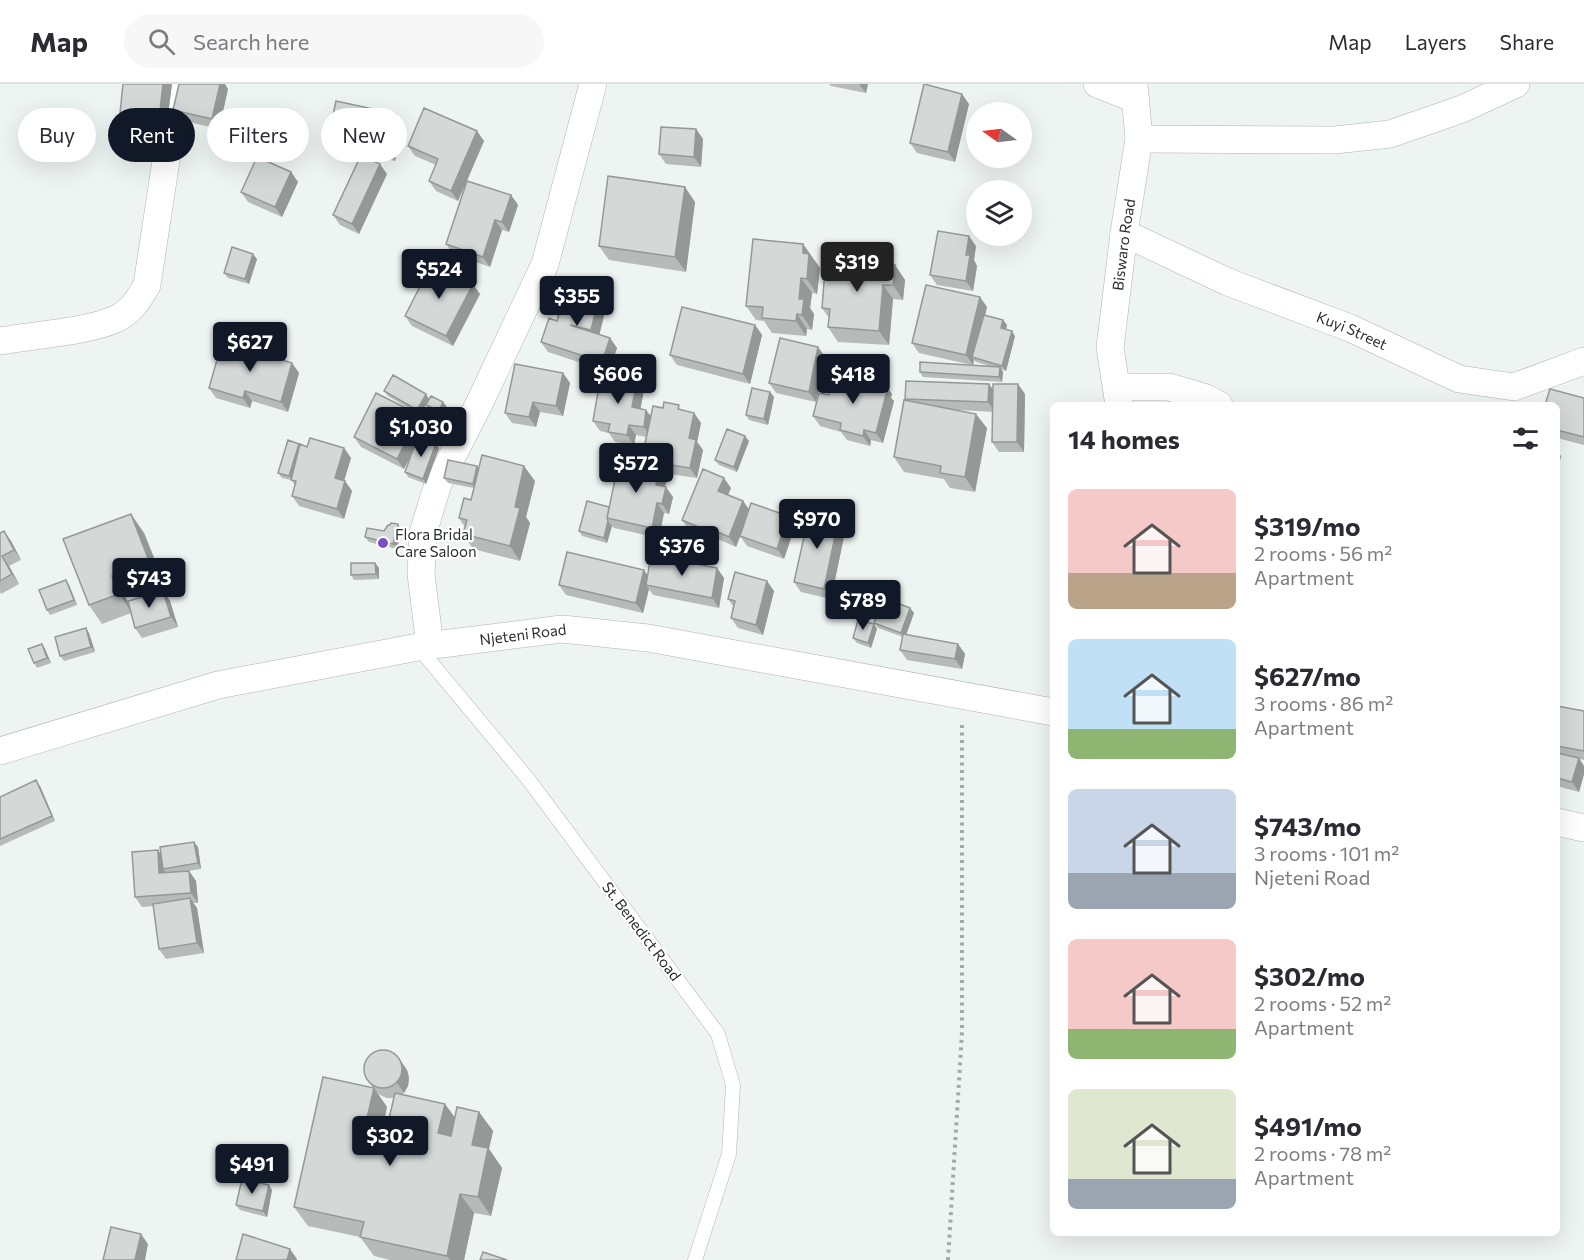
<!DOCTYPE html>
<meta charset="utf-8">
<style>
:root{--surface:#fff;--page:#f7f7f7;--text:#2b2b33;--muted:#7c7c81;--line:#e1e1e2;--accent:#111827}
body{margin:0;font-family:Commissioner,sans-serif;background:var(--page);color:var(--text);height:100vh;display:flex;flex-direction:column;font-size:22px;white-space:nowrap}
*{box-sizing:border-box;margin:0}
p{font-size:20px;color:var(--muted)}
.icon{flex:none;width:33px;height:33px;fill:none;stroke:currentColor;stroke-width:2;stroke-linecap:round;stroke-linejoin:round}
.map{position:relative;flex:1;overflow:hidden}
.drawer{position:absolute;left:1050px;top:318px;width:510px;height:834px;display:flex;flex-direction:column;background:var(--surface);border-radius:9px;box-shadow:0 6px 24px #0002}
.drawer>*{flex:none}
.banner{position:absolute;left:18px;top:24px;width:570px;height:54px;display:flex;gap:12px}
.needle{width:39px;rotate:284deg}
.buttons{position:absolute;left:966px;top:18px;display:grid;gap:12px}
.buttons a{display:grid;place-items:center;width:66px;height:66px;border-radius:50%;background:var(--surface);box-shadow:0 6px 24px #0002;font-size:30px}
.price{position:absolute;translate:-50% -51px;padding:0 14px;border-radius:6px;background:var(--accent);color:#fff;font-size:20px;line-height:39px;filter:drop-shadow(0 2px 3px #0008)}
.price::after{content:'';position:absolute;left:50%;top:36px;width:18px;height:14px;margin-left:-9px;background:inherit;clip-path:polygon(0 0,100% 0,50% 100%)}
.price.on{background:#222;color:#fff}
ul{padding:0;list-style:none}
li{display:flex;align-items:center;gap:18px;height:150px;padding:0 18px}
li span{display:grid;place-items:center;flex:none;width:168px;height:120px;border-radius:9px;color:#555}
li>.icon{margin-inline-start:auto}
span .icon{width:72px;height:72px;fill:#fffc;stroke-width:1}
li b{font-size:26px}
h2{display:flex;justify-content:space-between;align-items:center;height:72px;padding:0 18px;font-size:26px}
.tag{padding:0 21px;border-radius:27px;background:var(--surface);box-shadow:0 6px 24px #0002;font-size:21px;line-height:54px}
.tag.on{background:var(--accent);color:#fff}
header{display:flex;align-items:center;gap:36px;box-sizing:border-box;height:84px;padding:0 30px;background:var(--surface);border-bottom:2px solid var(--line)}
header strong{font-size:28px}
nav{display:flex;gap:33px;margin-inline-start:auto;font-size:21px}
.search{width:420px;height:54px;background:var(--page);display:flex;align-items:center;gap:15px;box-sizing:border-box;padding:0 21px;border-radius:33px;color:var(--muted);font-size:22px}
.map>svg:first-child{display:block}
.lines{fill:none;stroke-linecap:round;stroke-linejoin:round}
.service-casing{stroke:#aeb3b1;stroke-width:15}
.minor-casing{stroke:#aeb3b1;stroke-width:28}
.path{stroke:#a4a8a7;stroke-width:4;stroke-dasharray:3 4.5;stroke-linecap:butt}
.service{stroke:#fff;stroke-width:14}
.minor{stroke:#fff;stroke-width:27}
.wall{fill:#b6bbb9;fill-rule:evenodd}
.shaded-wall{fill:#949896}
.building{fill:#d4d9d7;stroke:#949896;stroke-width:1.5}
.poi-dot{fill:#794fc8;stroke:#fff;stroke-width:2}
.labels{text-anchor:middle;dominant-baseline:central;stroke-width:4.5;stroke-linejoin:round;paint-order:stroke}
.street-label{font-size:15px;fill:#2b2d2c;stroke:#fff}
.poi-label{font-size:15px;fill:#2b2d2c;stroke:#fff;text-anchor:start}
</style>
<header>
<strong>Map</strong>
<div class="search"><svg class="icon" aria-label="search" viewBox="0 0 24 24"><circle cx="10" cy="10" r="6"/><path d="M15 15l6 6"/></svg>Search here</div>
<nav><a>Map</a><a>Layers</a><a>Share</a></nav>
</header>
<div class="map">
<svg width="1584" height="1176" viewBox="0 0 1584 1176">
<rect width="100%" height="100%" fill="#eef4f2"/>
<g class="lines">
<defs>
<path id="service" d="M418,563L528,695L718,950L733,1001L729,1070L695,1176"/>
<g id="minor">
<path d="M1097,0L1135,15"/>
<path d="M1139,55L1335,56L1390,50L1462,25L1516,0"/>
<path id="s1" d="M1124,149L1228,198L1350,244L1459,295L1514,303L1584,277"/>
<path d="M0,257C33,251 87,248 116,235C131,228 139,215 147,201L173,31L185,0"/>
<path d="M1117,303H1169L1206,314L1219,321"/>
<path id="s2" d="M1119,321L1110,264L1124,149L1139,55L1134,0"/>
<path d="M430,562L421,490L423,449L438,400L479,320L545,180L593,0"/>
<path id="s3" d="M0,667L218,601L418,563L562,545L648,554L1053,628"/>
<path d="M1557,738L1584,744"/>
</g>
</defs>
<!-- service casing -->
<use href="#service" class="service-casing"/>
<!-- minor casing -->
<use href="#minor" class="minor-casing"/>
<!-- path -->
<path class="path" d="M948,1176L962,948V639"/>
<!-- service -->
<use href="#service" class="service"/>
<!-- minor -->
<use href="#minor" class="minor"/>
</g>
<!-- wall -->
<path class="wall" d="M172,0L165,54L126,49L119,39Z
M829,0H868L866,9L831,2Z
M228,5L219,45L180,36L173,26Z
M969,20L955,78L917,69L910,59Z
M396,30L403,40L395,77L335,64L328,54Z
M696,45L703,55L701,83L666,80L659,70Z
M484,57L467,97L511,111L518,121L509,148L502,146L490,183L453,170L446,160L465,101L458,117L436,107L429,97L436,81L415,72L408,62Z
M291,88L298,98L282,133L248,118L241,108Z
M387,90L359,150L340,141L333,131Z
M695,118L686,188L609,176L599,162Z
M803,160L820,184L817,210L812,209L810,224L814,230L812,246L807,245L806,252L772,249L764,237L756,236L746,222Z
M976,162L974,176L977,182L973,207L937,201L930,191Z
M257,175L249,200L228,194L224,189Z
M892,181H895L905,196L903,216L893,215L889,261L838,258L828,243L829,234L822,224L843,187Z
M480,210L453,262L412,242L405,232Z
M599,214L606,224L599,251L610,254L617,264L609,288L548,268L541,258L557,237Z
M987,223L985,231L1003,236L1007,241L1006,246L1015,252L1006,287L1001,285L1003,288L1002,298L923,293L920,288L972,281L919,269L912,259ZM974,276L976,278L990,282L973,281Z
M755,241L762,251L750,300L677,281L670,271Z
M818,263L825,273L816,318L776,309L769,299Z
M292,279L299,289L288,328L252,317L250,324L216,314L209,304Z
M563,289L570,299L563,332L540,328L536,343L512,339L505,329Z
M989,300L993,306L1025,310L1024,368H999L992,358L993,328L959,326L987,344L975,408L950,404L944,395L904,388L894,373L906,317L905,315Z
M644,306L640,324L646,326L651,332L663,324L682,326L694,329L701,339L697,358L703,366L697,394L662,389L667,395L665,403L673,413L669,430L664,429L659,454L614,444L612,442L607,459L582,452L579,447L656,384L652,380L650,379L643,369L646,353L636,351L634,361L615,358L609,349L600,347L593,337Z
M384,307L426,310L429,315L447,323L442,332L430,326L426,321L428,318L420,331L388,312Z
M770,308L774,313L768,341L749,336L746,331Z
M892,310L891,314L894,317L883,359L871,356L870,362L847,356L841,348L820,342L813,332L829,311Z
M1584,314V361L1557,354V321Z
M414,328L421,338L414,352L416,356L439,364L426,400L408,393L405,388L412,369L404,385L361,363L354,353Z
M749,357L737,388L719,381L715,376Z
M300,361L307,363L344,364L351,374L344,396L352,407L344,435L299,422L292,412L295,401L291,396L282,394L278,389Z
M479,384L535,397L526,433L530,439L520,477L473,465L463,450L465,443L459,434L471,416L474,404L448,399L444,394Z
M731,404L728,411L743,417L749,425L795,442L784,475L747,462L740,452L736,463L718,455L717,458L689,446L682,436Z
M839,433L846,443L831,515L801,508L794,498Z
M401,446L397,465L369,458L365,453L384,447Z
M4,447L11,457L21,476L9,482L19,500L1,510L0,508V449Z
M144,449L163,496L125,511L128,520L163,507L170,517L178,543L142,554L135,544L131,529L102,540L89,521Z
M375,479L379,484V495L354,496L351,491Z
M717,484L724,494L719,524L653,511L649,505L643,529L566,511L559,501Z
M66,496L69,501L77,521L50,531L47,526Z
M774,507L763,551L738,544L731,534L733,522L728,515Z
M910,524L914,529L906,551L958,560L965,570L962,585L907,576L900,566L903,553L878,544L874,539Z
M874,540L877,545L871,564L857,559L853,554Z
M89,549L95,568L64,577L60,572Z
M45,565L51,579L37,584L34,579Z
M1557,622L1584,627V676L1579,675L1584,682V690L1579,708L1557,702Z
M40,702L55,737L0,762V713Z
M198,763L201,785L187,787H189L196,797L198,819H193L197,824L204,869L166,875L159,865L153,822L142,823L135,813L158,766L162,772Z
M400,976L407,986L409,994L408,1002L404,1009L401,1011L455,1034L479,1028L493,1047L489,1065L502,1084L491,1132L474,1129L464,1176H390L374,1172L360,1153L308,1142L294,1123L373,1004L367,995ZM375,1007L380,1011L387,1014H394L388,1039L384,1038L387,1023Z
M272,1106L267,1133L240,1126L236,1121Z"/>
<!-- shaded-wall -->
<path class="shaded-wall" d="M163,0H172L165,54L158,44Z
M220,0H225L228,5L219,45L212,35Z
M859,0H868L866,9Z
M962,10L969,20L955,78L948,68Z
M396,30L403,40L395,77L388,67Z
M696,45L703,55L701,83L694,73Z
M477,47L484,57L458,117L451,107Z
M380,80L387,90L359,150L352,140Z
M291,88L298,98L282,133L275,123Z
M685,103L695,118L686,188L675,173Z
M511,111L518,121L509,148L502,138Z
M495,136L502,146L490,183L483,173Z
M969,152L976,162L974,176L977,182L973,207L966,197V171Z
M803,160L820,184L817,210L807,195L803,169Z
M253,170L257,175L249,200L245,195Z
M888,176L895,185V181L905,196L903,216L893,201L888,181Z
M801,194L812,209L810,224L814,230L812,246L802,231L799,215Z
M473,200L480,210L453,262L446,252Z
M883,201L893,215L889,261L879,247Z
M980,213L987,223L975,274L972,273L974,276L973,281L966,271Z
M599,214L606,224L598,256L591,246Z
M797,230L807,245L806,252L796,237Z
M1003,236L1007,241L1005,249L1001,244Z
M755,241L762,251L750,300L743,290Z
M1012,247L1015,252L1006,287L1002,282Z
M610,254L617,264L609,288L602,278Z
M818,263L825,273L816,318L809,308Z
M292,279L299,289L288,328L281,318Z
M1000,283L1003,288L1002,298L999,293Z
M563,289L570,299L563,332L556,322Z
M637,296L644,306L639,333L632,323Z
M885,300L892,310L891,314L894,317L883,359L876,349Z
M989,300L996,310L995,328L988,318Z
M1018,300L1025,310L1024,368L1017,358Z
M245,307L252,317L250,324L243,314Z
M770,308L774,313L768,341L764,335Z
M426,310L429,315L420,331L417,326Z
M443,318L447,323L442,332L439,327Z
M533,318L540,328L536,343L529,333Z
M646,326L653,336L651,353L644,343Z
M414,328L421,338L414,352L418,358L404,385L397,375L405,345Z
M694,329L701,339L697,358L703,366L697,394L690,384L689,354Z
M976,330L987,344L975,408L965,393Z
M629,341L636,351L634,361L627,351Z
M864,346L871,356L870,362L863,352Z
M745,352L749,357L737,388L734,383Z
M436,359L439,364L426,400L423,395Z
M299,360L303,365L293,397L289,392Z
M344,364L351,374L342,404L335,394Z
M1557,366L1561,372L1557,392Z
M477,382L480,387L476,405L473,400Z
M524,382L535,397L526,433L530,439L520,477L510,462L515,423Z
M660,385L667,395L663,411L656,401Z
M724,394L731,404L725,417L718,407Z
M345,397L352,407L344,435L337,425Z
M666,403L673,413L669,430L662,420Z
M743,417L750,427L736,463L729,453Z
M657,419L664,429L659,454L652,444Z
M131,430L144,449L163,496L149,477Z
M788,432L795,442L784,475L777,465Z
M839,433L846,443L831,515L824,505Z
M608,437L612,442L607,459L604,454Z
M398,440L401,446L397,465L393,460Z
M711,445L718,455L717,458L710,448Z
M4,447L11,457L21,476L14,466Z
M2,472L9,482L19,500L12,490Z
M375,479L379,484V495L376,490Z
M717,484L724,494L719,524L712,514Z
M644,486L651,496L646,501L649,505L643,529L636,519Z
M112,492L125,511L132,529L119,510Z
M66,496L69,501L77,521L74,516Z
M767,497L774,507L763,551L756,541Z
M163,507L170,517L178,543L171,533Z
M910,524L914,529L905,554L901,549Z
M874,540L877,545L871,564L868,559Z
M86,544L89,549L95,568L91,563Z
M42,560L45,565L51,579L47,574Z
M958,560L965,570L962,585L955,575Z
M1579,674L1584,682V690L1579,708L1572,698Z
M36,696L40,702L55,737L52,732Z
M194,758L198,763L201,785L198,779Z
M158,766L165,776L163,785L165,787L166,799L159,789Z
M189,787L196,797L198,819L191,809Z
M190,814L197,824L204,869L197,859Z
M400,976L407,986L409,994L408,1002L404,1009L397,999Z
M374,1004L387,1023L380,1053L367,1034Z
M445,1020L459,1039L452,1068L438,1049Z
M479,1028L493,1047L489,1065L502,1084L491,1132L478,1113L472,1061Z
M269,1101L272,1106L267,1133L263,1127Z
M460,1110L474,1129L464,1176H450L447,1172Z
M141,1150L148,1160L145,1176H135Z
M290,1165L297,1175V1176H287Z"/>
<!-- building -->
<path class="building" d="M123,0H163L158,44L119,39Z
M179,0H220L212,35L173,26Z
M924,0L962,10L948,68L910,59Z
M336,17L396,30L388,67L328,54Z
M424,24L477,47L451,107L429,97L438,75L408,62Z
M661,43L696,45L694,73L659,70Z
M361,71L380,80L352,140L333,131Z
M257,73L291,88L275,123L241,108Z
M608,92L685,103L675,173L599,162Z
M467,97L511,111L502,138L495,136L483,173L446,160Z
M938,147L969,152L966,171H970L966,197L930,191Z
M753,155L803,160V169L809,170L807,195L801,194L799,215H804L802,231L797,230L796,237L762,234L763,223L746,222Z
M232,163L253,170L245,195L224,189Z
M844,173L888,176V181H895L893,201H883L879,247L828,243L830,225L822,224L825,186L843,187Z
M432,179L473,200L446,252L405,232Z
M926,201L980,213L966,271L912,259Z
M566,205L599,214L591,246L570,241L610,254L602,278L541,258L549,234L557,237Z
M682,223L755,241L743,290L670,271Z
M984,231L1003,236L1001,244L1012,247L1002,282L972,273Z
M780,254L818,263L809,308L769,299Z
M222,258L292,279L281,318L245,307L243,314L209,304Z
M920,278L1000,283L999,293L920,288Z
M515,280L563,289L556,322L533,318L529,333L505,329Z
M601,290L637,296L632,323L646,326L644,343L629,341L627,351L608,348L610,340L593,337Z
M393,291L426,310L417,326L384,307Z
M834,294L860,301L862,294L885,300L883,307H887L876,349L864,346L863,352L840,346L841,339L813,332L819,309L829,311Z
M906,297L989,300L988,318L905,315Z
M993,300H1018L1017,358H992Z
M752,304L770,308L764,335L746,331Z
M1550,305L1584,314V353L1557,346V321H1545Z
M376,309L414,328L405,345L411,348L397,375L354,353Z
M431,312L443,318L439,327L426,321Z
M904,316L976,330L965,393L940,389L941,382L894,373Z
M664,318L679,321L678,325L694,329L689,354L696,356L690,384L651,378L652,371L643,369L653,322L663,324Z
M727,345L745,352L734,383L715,376Z
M418,352L436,359L423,395L405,388Z
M310,354L344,364L335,394L345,397L337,425L292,412L296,397L291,396L300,360L307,363Z
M288,356L299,360L289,392L278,389Z
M482,371L524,382L515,423L520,424L510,462L463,450L467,436L459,434L464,414L471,416Z
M448,376L477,382L473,400L444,394Z
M619,376L660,385L656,401L666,403L662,420L657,419L652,444L607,434Z
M703,385L724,394L718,407L743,417L729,453L711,445L710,448L682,436Z
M587,417L609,423L607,434L608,437L604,454L579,447Z
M751,419L788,432L777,465L740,452Z
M810,426L839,433L824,505L794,498Z
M131,430L149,477L112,492L119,510L89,521L63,455Z
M391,439L398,440L393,460L365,453L367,444L384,447L388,441H390Z
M4,447L14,466L2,472L12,490L0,497V449Z
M567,468L644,486L636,519L559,501Z
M651,471L717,484L712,514L646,501Z
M351,479H375L376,490L351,491Z
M735,488L767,497L756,541L731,534L735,517L728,515Z
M66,496L74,516L47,526L39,506Z
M163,507L171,533L135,544L128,517Z
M884,514L910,524L901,549L874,539Z
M858,536L874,540L868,559L853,554Z
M86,544L91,563L60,572L55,553Z
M903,550L958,560L955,575L900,566Z
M42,560L47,574L34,579L28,565Z
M1557,622L1584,627V667L1557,662Z
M1557,669L1579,674L1572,698L1557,694Z
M36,696L52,732L0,755V713Z
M194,758L198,779L163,785L160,763Z
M158,766L159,789L189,787L191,809L135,813L132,768Z
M190,814L197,859L159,865L153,820Z
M364 985a19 19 0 1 1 38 0a19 19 0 1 1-38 0Z
M323,993L374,1004L367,1034L388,1039L395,1009L445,1020L438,1049L451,1052L457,1023L479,1028L472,1061L488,1064L478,1113L460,1110L447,1172L360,1153L364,1138L294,1123Z
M242,1095L269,1101L263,1127L236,1121Z
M111,1143L141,1150L135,1176H103Z
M243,1150L290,1165L287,1176H236Z
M483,1168L507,1176H480Z"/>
<!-- markers -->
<circle class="poi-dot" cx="383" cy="459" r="6"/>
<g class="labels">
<!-- street labels -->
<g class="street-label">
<text stroke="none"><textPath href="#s2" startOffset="162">Biswaro Road</textPath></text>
<text stroke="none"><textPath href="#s1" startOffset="248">Kuyi Street</textPath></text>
<text stroke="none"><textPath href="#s3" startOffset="537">Njeteni Road</textPath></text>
<text transform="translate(642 847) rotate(53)">St. Benedict Road</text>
</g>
<!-- poi labels -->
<g class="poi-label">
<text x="395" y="450">Flora Bridal<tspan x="395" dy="17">Care Saloon</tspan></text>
</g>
</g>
</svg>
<div class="buttons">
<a><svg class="needle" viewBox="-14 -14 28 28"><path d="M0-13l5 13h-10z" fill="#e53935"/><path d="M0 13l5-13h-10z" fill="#7c7c81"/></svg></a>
<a><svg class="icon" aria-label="layers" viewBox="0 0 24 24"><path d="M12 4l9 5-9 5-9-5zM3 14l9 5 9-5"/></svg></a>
</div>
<b class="price on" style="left:857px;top:209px">$319</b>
<b class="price" style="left:439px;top:216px">$524</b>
<b class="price" style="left:577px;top:243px">$355</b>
<b class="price" style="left:250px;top:289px">$627</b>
<b class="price" style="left:618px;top:321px">$606</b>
<b class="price" style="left:853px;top:321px">$418</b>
<b class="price" style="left:421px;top:374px">$1,030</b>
<b class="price" style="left:636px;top:410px">$572</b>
<b class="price" style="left:817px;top:466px">$970</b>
<b class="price" style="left:682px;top:493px">$376</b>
<b class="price" style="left:149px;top:525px">$743</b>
<b class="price" style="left:863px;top:547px">$789</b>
<b class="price" style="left:390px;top:1083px">$302</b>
<b class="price" style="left:252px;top:1111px">$491</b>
<div class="banner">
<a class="tag">Buy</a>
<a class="tag on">Rent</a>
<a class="tag">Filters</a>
<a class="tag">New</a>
</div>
<section class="drawer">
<h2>14 homes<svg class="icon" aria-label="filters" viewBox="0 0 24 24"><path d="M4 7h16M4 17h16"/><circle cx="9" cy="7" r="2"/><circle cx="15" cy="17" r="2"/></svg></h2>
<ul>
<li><span style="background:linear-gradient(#f6c9c9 70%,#b9a48a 0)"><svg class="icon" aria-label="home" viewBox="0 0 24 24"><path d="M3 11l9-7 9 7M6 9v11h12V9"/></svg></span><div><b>$319/mo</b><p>2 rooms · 56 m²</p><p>Apartment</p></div></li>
<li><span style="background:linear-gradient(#bfe0f5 75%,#8fb573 0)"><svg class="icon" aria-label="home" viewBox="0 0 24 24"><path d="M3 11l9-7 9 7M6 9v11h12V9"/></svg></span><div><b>$627/mo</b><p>3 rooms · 86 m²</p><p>Apartment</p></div></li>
<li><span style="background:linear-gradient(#c9d6e8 70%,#9aa5b1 0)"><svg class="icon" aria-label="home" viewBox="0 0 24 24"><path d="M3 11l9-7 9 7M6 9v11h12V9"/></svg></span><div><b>$743/mo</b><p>3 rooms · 101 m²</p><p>Njeteni Road</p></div></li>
<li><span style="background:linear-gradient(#f6c9c9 75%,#8fb573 0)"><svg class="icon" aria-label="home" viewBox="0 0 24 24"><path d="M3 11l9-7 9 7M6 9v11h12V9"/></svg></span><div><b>$302/mo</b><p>2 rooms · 52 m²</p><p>Apartment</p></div></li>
<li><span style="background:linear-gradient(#dfe7d0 75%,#9aa5b1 0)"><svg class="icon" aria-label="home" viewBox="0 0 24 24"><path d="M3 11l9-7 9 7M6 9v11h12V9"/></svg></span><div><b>$491/mo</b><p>2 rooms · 78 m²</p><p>Apartment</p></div></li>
</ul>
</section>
</div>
